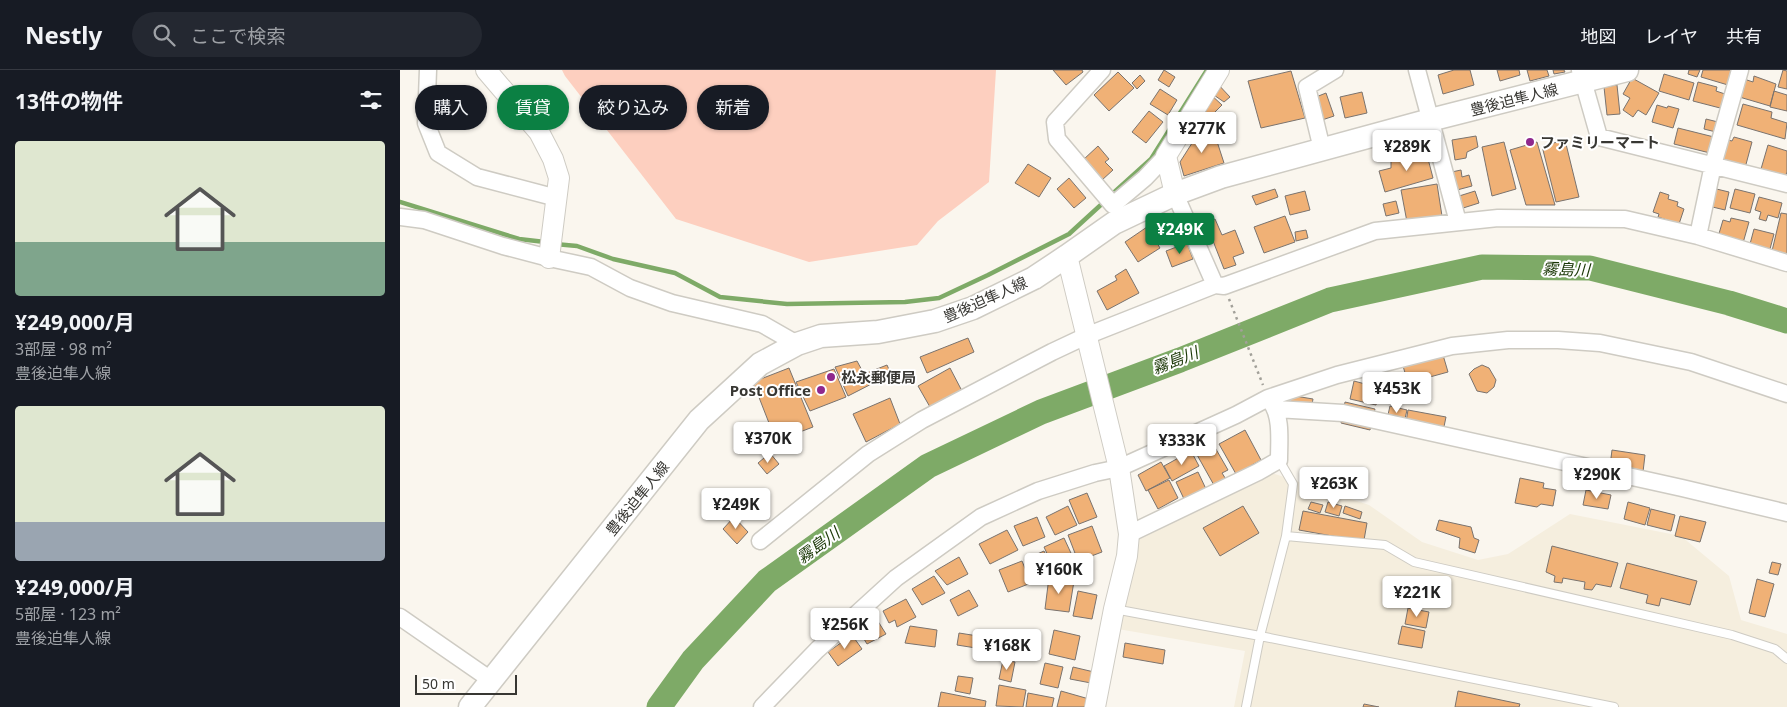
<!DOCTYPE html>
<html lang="ja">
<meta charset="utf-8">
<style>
:root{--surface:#171b24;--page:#242831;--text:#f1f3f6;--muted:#9ea1a6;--line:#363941;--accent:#0b8043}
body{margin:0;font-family:"Noto Sans","Noto Sans JP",sans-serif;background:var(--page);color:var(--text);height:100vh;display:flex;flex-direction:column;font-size:19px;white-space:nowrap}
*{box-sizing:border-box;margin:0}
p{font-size:16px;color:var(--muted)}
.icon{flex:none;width:28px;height:28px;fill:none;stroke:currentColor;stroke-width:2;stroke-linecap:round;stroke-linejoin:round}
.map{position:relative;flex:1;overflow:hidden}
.sheet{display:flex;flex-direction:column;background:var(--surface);width:400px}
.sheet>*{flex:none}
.top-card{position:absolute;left:15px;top:15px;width:475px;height:45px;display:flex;gap:10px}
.scale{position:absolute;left:15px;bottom:12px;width:102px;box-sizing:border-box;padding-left:5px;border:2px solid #383733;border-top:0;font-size:14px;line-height:18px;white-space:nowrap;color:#383733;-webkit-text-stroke:4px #fff;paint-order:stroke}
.price{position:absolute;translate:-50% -42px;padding:0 11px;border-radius:5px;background:#fff;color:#222;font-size:16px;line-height:32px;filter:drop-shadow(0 1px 2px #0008)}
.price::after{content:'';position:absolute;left:50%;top:30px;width:15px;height:11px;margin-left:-8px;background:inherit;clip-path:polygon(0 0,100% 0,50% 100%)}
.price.selected{background:var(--accent);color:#fff}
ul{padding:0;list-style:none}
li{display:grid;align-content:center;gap:10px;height:265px;padding:0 15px}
li span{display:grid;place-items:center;height:155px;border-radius:5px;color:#555}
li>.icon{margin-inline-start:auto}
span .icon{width:90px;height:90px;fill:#fffc;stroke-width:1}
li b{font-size:21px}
h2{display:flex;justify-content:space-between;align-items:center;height:60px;padding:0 15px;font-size:21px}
.tag{padding:0 18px;border-radius:22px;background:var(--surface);box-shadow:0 1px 4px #0004;font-size:18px;line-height:45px}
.tag.selected{background:var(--accent);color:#fff}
header{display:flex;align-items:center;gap:30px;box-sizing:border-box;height:70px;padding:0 25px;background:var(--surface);border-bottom:1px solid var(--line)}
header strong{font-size:24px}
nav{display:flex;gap:28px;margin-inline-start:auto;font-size:18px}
.search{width:350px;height:45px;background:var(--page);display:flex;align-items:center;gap:12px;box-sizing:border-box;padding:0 18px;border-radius:28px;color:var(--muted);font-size:19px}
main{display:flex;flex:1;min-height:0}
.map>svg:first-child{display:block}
.built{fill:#f5eede}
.green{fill:#fdcfbf}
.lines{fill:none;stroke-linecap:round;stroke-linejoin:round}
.stream{stroke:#7eaa67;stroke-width:4.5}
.river{stroke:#7eaa67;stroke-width:25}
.building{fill:#f0b176;stroke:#7a736e}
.service-casing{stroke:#cecbc3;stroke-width:10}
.minor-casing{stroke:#cecbc3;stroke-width:19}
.tertiary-casing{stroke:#cecbc3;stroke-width:22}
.secondary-casing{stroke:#cecbc3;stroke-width:25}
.path{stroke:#a2a099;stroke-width:2.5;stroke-dasharray:2.5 4;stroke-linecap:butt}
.service{stroke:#fff;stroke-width:8}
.minor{stroke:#fff;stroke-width:16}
.tertiary{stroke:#fff;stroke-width:20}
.secondary{stroke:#fff;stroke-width:22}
.poi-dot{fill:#8f288d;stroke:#fff;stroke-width:2}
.labels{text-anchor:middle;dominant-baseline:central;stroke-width:4;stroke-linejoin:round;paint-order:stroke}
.street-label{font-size:15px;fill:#383733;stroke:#fff}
.poi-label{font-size:15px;font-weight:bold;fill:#383733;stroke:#fff;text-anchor:start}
.water-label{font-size:16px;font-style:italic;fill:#1a3706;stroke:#fff}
</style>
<header>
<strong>Nestly</strong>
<div class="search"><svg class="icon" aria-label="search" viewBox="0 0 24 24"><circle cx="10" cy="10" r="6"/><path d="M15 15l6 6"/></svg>ここで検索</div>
<nav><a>地図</a><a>レイヤ</a><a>共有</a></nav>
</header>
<main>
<section class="sheet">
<h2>13件の物件<svg class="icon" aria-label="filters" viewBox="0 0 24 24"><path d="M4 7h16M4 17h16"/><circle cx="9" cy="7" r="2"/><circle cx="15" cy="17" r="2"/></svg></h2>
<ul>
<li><span style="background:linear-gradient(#dfe7d0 65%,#7fa58c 0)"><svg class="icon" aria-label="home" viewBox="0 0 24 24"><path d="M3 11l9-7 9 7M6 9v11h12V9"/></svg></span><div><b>¥249,000/月</b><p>3部屋 · 98 m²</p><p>豊後迫隼人線</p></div></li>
<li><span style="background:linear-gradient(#dfe7d0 75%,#9aa5b1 0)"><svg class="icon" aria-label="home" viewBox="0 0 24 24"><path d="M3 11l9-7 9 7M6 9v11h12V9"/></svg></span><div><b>¥249,000/月</b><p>5部屋 · 123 m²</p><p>豊後迫隼人線</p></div></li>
</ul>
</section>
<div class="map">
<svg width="1387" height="637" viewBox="0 0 1387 637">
<rect width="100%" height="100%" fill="#faf6ee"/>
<!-- built -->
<path class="built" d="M872,403L969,435L1022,472L1078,490L1108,484L1170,444L1281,466L1329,506L1341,550L1387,564V637H834L845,581L718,559L733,469Z"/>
<!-- green -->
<path class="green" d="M162,0H596L589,112L538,151L517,175L409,192L276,149L165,6Z"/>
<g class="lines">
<!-- stream -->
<path class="stream" d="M710,126L751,89L807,0
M0,132L119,169L145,172
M155,174L177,176L213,189L275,203L320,227L387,234L505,232L539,228L588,205L669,164L704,132"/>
<!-- river -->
<path class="river" d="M259,637L293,590L367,511L528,396L641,342L780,290L930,230L1082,197L1190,198L1329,233L1387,251"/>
</g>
<!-- building -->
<path class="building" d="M653,0H682L683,2L666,15Z
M764,0L775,7L769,17L758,10Z
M1070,0L1074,15L1043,24L1038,5L1054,0Z
M1097,0H1119L1120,5L1100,11Z
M1127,0H1147L1149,6L1130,11Z
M1153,0H1164L1165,2L1154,4Z
M1289,0H1300L1297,7L1288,4Z
M1303,0H1333L1328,15L1301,7Z
M1383,0L1387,1V19L1378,17Z
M891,1L905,48L861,58L848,11Z
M718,2L734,18L709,41L694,25Z
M1264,4L1294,13L1289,30L1259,21Z
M740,5L745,11L737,19L732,13Z
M1354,6L1376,14L1370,36L1336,26L1341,8L1353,12Z
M1232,8L1259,23L1246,45L1238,40L1233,47L1223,40L1230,28L1223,24Z
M815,11L830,27L824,32L808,21Z
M1298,12L1317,17L1316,21L1328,25L1324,39L1293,31Z
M1217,15L1220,44L1207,45L1204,17Z
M760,19L777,30L768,45L750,34Z
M1374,21L1387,25V41L1370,37Z
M962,22L967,43L945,48L940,27Z
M809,23L822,35L809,48L797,40Z
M926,23L934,46L919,51L911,29Z
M1343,34L1372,42L1371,48L1387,53L1385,69L1337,55Z
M1257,35L1267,38L1268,36L1279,39L1273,58L1252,52Z
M749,41L763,52L746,73L732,62Z
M826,45L829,53L821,56L818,48Z
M1306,49L1322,53L1320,63L1304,59Z
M812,56L824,93L784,106L780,92L794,70Z
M1278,58L1314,67L1310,83L1274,74Z
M1076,66L1078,77L1067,82L1066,88L1055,90L1052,70Z
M1334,67L1352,72L1345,98L1318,91L1324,69L1332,71Z
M1165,70L1179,127L1156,132L1142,76Z
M1104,72L1116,119L1092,126L1082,77Z
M1137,72L1155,135H1126L1110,80Z
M1368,75L1387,81V102L1385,107L1361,99Z
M698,76L709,89L705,92L713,100L702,110L683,90Z
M1026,81L1033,108L985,122L979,101L991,98V91Z
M628,94L651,108L639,127L615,113Z
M1061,100L1062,107L1069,105L1072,116L1057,120L1047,103Z
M669,108L686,128L674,138L657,119Z
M1037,114L1042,146L1007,152L1001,120Z
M1304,116L1329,122L1325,140L1300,134Z
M875,119L878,127L856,135L852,126Z
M1335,119L1355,124L1350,143L1330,138Z
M905,121L910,140L890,145L885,126Z
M1075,121L1079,133L1060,139L1056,127Z
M1260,122L1269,125L1268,129L1278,132L1277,136L1284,139L1279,154L1258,147L1259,144L1253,142Z
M1359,127L1382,133L1378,148L1368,145L1366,151L1359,149L1361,142L1355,140Z
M996,131L999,143L986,146L983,134Z
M1381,143L1387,144V184L1372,181Z
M885,146L895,172L864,183L854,157Z
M1331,148L1349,152L1343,173L1318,167L1323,150L1330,152Z
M815,149L822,165L835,160L844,183L833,187L836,195L824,199L806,153Z
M747,157L760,178L738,192L725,172Z
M1354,159L1374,164L1370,179L1350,174Z
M906,160L908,168L896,171L895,162Z
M787,173L793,189L772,197L766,181Z
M726,199L739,223L707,240L697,221L717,210L715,206Z
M568,268L574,282L527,303L520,287Z
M1043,285L1048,302L1008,313L1003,296Z
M457,291L464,304L487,295L491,304L448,326L435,297Z
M1082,295L1089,298L1096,310L1094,317L1087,323L1077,321L1069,304L1074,299Z
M389,298L413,357L376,371L353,312Z
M550,298L562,321L530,337L518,316Z
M434,299L446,327L410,341L396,312Z
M954,311L980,318L976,335L950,329Z
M895,326L913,329L910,345L885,340L886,330Z
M490,328L500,354L466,372L453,344Z
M945,332L975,339L970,360L941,353Z
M990,336L1007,340L1004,353L987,349Z
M1008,340L1046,347L1041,371L1004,364Z
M845,360L861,390L836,404L819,374Z
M813,374L828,400L822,403L827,411L815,417L796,383Z
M1212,380L1245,385L1243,402L1210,396Z
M791,381L799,396L772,411L764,396Z
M370,383L379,394L367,404L358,393Z
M761,392L770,408L746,421L738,405Z
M798,402L806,419L784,429L776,412Z
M1120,408L1144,413L1143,418L1156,420L1153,436L1141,434L1137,437L1115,433Z
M769,410L778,428L758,439L748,420Z
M1186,420L1211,425L1208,439L1183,435Z
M687,423L697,447L679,454L669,430Z
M911,432L923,435L920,443L908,439Z
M928,432L942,436L939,446L925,442Z
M1228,432L1250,438L1245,455L1224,449Z
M668,436L677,455L655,465L646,447Z
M843,436L859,463L820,486L803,458Z
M945,436L962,442L960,449L943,443Z
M1251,439L1275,445L1271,461L1247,455Z
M903,441L967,453L964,470L960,471L899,460Z
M1280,446L1306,452L1300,472L1275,466Z
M334,447L348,462L337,474L323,459Z
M637,447L645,467L623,476L614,456Z
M1039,450L1071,457L1074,468L1079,470L1075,483L1059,478L1060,468L1036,460Z
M692,456L702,482L678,491L668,465Z
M607,460L618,480L590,494L579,474Z
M664,468L676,494L656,503L644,477Z
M1152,476L1218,493L1211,517L1196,514L1192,520L1184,519L1185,512L1163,508L1162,513L1154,512L1155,506L1146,502Z
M644,481L655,503L637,512L626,489Z
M559,487L568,504L547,515L535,501Z
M622,491L631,513L608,522L599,500Z
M1372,492L1381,494L1378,505L1369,503Z
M1227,493L1297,511L1290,535L1261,528L1259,536L1246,533L1248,525L1220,518Z
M534,506L545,523L522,535L512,519Z
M649,507L674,511L669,542L645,539Z
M1357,509L1374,514L1365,547L1349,543Z
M569,520L578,536L558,546L550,530Z
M678,521L697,525L692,549L673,546Z
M506,529L516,547L497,557L495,550L489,553L483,541Z
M1008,538L1029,542L1026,558L1005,554Z
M474,545L486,564L467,574L456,556Z
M510,556L537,560L535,577L505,573Z
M1002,556L1025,561L1022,578L998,574Z
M654,560L680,566L675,590L649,584Z
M559,563L578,566L576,578L557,575Z
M452,565L462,579L438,596L428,582Z
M725,573L765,580L763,594L723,587Z
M603,590L615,592L611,612L599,609Z
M645,593L663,597L658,618L640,614Z
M673,597L694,602L691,613L670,609Z
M558,606L573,608L570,624L555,621Z
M599,615L626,620L623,637L596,636Z
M661,621L689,629L686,637H657Z
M1058,621L1120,634L1119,637H1055Z
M541,622L586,631L585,637H538Z
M628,623L654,628L652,637H626Z
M964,634L979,637H963Z"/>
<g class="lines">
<defs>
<path id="service" d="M886,466L985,475L1014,492L1332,565L1375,579L1387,589
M714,539L860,566L1214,637
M846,637L860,566L886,466L893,414L879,390"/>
<path id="minor" d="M28,0L26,53L38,83L77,107L157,128
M702,0L655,52L657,69L713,135L745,108L766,86
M1017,0L1058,152
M1180,0L1199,67L1387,114
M922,79L907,17L935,0
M775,124L815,215
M0,147L24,150L103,176L149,188L191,197L230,218L272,233L362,254L397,274
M1298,166L1313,95L1340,0
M876,339L943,343L1282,418L1387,443
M729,464L858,402L879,390C879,371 882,347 871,332
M360,471L468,384L522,350L652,282L686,266L815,215L824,216L975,161L1098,148L1225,149L1298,166L1387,193
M0,547L91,610
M362,637L417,580L496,508L581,447L638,421L695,403L719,398L836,345L868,328L937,305L1052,276L1108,270H1158L1200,273L1291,292L1387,324"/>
<path id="tertiary" d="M86,0L139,62L153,89L159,108L149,188
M775,124L766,86L819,0
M667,186L719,398L729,464L727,486L714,539L695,637"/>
<path id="secondary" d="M70,637L299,350L360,294L397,274L421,266L478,262L535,251L573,238L634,208L667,186L714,153L775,124L821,107L1030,50L1227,0"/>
</defs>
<!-- service casing -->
<use href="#service" class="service-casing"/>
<!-- minor casing -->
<use href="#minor" class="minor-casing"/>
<!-- tertiary casing -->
<use href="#tertiary" class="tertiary-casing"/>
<!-- secondary casing -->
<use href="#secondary" class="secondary-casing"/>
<!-- path -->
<path class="path" d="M829,229L863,315"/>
<!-- service -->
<use href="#service" class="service"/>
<!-- minor -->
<use href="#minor" class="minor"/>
<!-- tertiary -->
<use href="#tertiary" class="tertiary"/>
<!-- secondary -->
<use href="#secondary" class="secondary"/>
</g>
<!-- markers -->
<g class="poi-dot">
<circle cx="1130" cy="72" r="5"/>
<circle cx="431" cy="307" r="5"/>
<circle cx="421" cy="320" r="5"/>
</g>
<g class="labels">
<!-- street labels -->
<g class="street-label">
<text transform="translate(1114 29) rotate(-14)">豊後迫隼人線</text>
<text transform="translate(585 229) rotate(-24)">豊後迫隼人線</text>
<text transform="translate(237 428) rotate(-51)">豊後迫隼人線</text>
</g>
<!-- poi labels -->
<g class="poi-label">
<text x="1140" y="72">ファミリーマート</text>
<text x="441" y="307">松永郵便局</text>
<text x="411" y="320" text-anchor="end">Post Office</text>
</g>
<!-- water labels -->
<g class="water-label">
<text transform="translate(1166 199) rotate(2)">霧島川</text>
<text transform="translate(775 290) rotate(-21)">霧島川</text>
<text transform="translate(418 475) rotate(-36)">霧島川</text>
</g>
</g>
</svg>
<div class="scale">50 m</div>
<b class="price" style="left:802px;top:84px">¥277K</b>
<b class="price" style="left:1007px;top:102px">¥289K</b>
<b class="price selected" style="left:780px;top:185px">¥249K</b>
<b class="price" style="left:997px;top:344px">¥453K</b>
<b class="price" style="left:368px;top:394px">¥370K</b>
<b class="price" style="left:782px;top:396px">¥333K</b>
<b class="price" style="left:1197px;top:430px">¥290K</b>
<b class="price" style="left:934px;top:439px">¥263K</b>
<b class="price" style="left:336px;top:460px">¥249K</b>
<b class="price" style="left:659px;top:525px">¥160K</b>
<b class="price" style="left:1017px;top:548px">¥221K</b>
<b class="price" style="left:445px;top:580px">¥256K</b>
<b class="price" style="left:607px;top:601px">¥168K</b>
<div class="top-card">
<a class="tag">購入</a>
<a class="tag selected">賃貸</a>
<a class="tag">絞り込み</a>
<a class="tag">新着</a>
</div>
</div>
</main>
